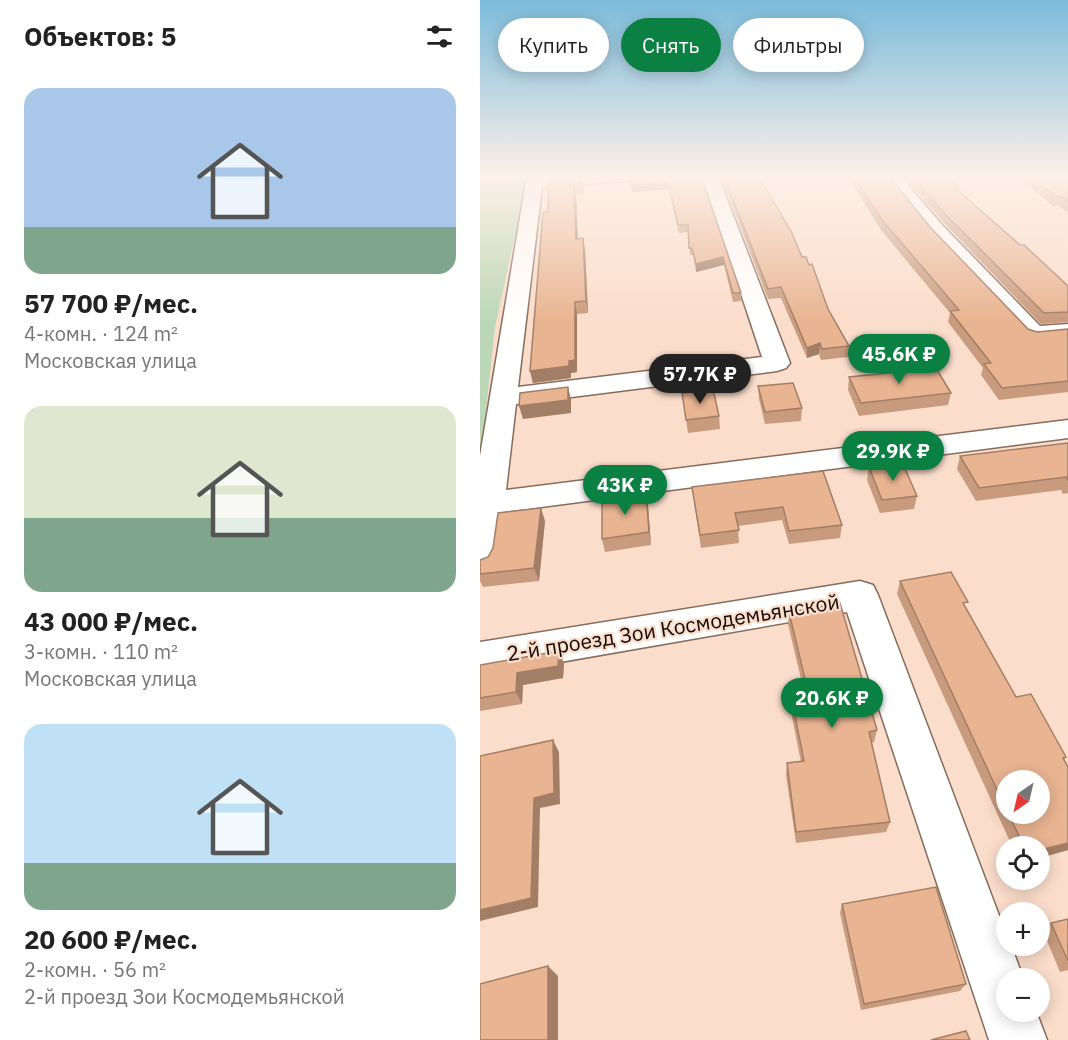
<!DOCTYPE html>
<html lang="ru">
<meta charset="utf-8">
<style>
:root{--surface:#fff;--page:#f2f2f2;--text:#222;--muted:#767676;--accent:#0b8043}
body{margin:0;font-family:"IBM Plex Sans",sans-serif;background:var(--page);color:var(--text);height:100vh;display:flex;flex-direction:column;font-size:22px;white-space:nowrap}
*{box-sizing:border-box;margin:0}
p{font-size:20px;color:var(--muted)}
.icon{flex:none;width:33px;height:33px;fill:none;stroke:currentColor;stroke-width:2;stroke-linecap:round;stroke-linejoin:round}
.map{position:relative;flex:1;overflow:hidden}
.side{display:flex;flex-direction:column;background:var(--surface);width:480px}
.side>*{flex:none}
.top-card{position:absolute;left:18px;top:18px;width:480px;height:54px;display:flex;gap:12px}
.needle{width:39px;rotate:214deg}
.buttons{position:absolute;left:516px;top:770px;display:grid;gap:12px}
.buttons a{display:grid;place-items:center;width:54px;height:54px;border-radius:50%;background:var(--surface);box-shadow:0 3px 15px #0003;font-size:30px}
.price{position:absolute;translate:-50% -51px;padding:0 14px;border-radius:21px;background:var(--accent);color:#fff;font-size:20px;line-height:39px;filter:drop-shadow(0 2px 3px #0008)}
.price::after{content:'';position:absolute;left:50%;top:36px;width:18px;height:14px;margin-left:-9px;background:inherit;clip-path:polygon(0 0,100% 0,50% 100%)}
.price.active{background:#222;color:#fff}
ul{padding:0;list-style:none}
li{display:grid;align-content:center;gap:12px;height:318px;padding:0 24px}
li span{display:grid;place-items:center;height:186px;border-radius:18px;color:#555}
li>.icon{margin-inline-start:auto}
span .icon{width:108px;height:108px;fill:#fffc;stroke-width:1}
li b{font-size:26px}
h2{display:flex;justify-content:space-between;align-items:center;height:72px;padding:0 24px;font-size:26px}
.pill{padding:0 21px;border-radius:27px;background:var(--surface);box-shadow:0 3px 15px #0003;font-size:21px;line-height:54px}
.pill.active{background:var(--accent);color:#fff}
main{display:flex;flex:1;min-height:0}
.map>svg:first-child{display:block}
.green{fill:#bcd7b7}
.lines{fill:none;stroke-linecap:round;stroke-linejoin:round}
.street-casing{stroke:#866c5c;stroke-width:3}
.street{fill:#fff;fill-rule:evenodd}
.wall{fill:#c89b7e;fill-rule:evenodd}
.shaded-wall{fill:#a37e66}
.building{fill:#e9b492;stroke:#a37e66;stroke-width:1.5}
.labels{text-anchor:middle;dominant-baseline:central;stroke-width:4.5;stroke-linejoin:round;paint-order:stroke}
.near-street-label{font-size:21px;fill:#130a05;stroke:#fbddcb}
</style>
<main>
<section class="side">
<h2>Объектов: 5<svg class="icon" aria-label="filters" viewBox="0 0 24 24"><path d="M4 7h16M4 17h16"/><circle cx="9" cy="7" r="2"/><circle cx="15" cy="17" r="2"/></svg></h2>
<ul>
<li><span style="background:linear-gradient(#a9c7e8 75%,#7fa58c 0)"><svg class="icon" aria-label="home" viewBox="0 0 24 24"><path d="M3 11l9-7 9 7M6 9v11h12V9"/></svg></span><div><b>57 700 ₽/мес.</b><p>4-комн. · 124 m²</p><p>Московская улица</p></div></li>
<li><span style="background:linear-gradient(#dfe7d0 60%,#7fa58c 0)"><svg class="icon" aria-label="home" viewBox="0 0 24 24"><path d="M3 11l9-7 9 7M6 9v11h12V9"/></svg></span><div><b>43 000 ₽/мес.</b><p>3-комн. · 110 m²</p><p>Московская улица</p></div></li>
<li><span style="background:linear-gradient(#bfe0f5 75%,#7fa58c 0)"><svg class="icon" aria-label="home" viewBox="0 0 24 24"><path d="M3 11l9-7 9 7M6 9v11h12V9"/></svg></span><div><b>20 600 ₽/мес.</b><p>2-комн. · 56 m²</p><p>2-й проезд Зои Космодемьянской</p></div></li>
</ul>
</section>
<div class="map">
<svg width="588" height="1040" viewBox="0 0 588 1040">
<rect width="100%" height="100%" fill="#fbddcb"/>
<!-- green -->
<path class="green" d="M0,176H48L15,327L0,466Z"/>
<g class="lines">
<defs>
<path id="street" d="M47,176H154L146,181L62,187L38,387L282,357L222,176H238L310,363L306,368L297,371L36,404L26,490L588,420V438L23,512L17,560L12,569L0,573V456Z
M404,176H420L464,227L560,326L588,324V338L554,341L546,339L450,235Z
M380,581L393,585L398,595L526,934V945H531L543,978H526V1011H556L567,1040H509L367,612L0,676V642Z"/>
</defs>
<!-- street casing -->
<use href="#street" class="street-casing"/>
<!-- street -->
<use href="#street" class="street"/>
</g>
<!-- wall -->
<path class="wall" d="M149,176H221L261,293V301L253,302L244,265L216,272L213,255H210L208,232L199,233L189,189L152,192Z
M244,176L322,257L348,309L369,346L368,357L341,360L339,354L327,358L301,298L288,299L244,184Z
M372,176H409L450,227L548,329L557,332L588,329V392L519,400L501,375L503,368L468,322L470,313L401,230L372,184Z
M423,176H467L479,187V191L588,286V322L561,324L466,225Z
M536,176H588V213L578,205L573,206Z
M102,177L104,186L103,193L96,194L98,239L103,238L105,249L108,313L97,314V372L91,373V378L53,383L50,371L68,212L69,179Z
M369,377L471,393L468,405L379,416L368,390Z
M278,386L322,408L321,421L285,424L279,399Z
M202,393L239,416L240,429L208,433Z
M588,443V493L583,494L581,490L496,501L477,469L480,456Z
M389,467L437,496L434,509L400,513L387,480Z
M343,471L362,525L360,538L309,544L302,520L258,526L259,543L221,548L212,487Z
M168,506L171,545L125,552L122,539Z
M65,521L59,581L3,587L0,581V560L8,557Z
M420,581L486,607L536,697L586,757L584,760L588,767V850L560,858V846H532L417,594ZM526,780L560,813H526Z
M309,612L397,730L394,742L391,743L410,822L406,832L316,843L306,775L307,763L321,762L308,697L309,685L322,683L308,624Z
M79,651L84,664L83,678L43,685L42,704L0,711V665Z
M362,904L486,984L480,991L381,1010L360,913Z
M588,919V970L580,972L563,931L571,923Z"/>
<!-- shaded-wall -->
<path class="shaded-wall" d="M102,177L104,186L103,193L101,184Z
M188,182L189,189L152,192L151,185Z
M94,184L96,194L98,249L96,239Z
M103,238L105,249L108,313L106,301Z
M243,257L244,265L216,272V264Z
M95,302L97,314V372L91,373V378L53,383L50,371Z
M340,343L339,354L327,358V348Z
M88,387L91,399V413L43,419L39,406Z
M166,493L168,506L171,545L169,532Z
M61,508L65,521L59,581L54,568Z
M79,651L84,664L83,678L43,685L42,704L36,692L37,673Z
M73,740L79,752L80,804L60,808L58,907L0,921V910L54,798Z
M588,843V850L560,858V850Z
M68,966L78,976V1040H68Z"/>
<!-- building -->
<path class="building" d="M149,176H221L261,293H253L243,257L216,264L212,248H209L208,225H198L188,182L151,185Z
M244,176H278L311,231L322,257H326L329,265L332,264L348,309L369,346L342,349L340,343L327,348L301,287L288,289Z
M373,176H409L450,227L548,329L557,332L588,329V381L522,388L504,364L511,363L470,311L479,310L402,220Z
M432,176H467L479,187L475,188L540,245H544L588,286V312L564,313L467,216Z
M549,176H588V201L581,196H575Z
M102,177L101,184H94L95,212L96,239L103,238L106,301L95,302V360L89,361V366L50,371L63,212H68L69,179Z
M456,368L471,393L381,403L369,377Z
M313,383L322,408L285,412L278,386Z
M88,387V400L39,406L40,393Z
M233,389L239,416L206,420L202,393Z
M588,443V480L586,477L499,488L480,456Z
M423,464L437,496L402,500L389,467Z
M343,471L362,525L309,531L303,507L255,513L259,530L220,535L212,487Z
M166,493L169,532L122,539V498Z
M61,508L54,568L0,574V560L8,557L13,548L18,513Z
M471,572L488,602L483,603L536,697L551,694L586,757L583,758L588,767V843L560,850V846H544L528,813H560V780H526V809L420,581Z
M360,603L397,730L389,732L410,822L316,832L307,763L324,761L309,685L326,683L309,612Z
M79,651L78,666L37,673L36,692L0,698V665Z
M73,740L74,793L54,798L51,898L0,910V756Z
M456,887L486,984L384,1004L362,904Z
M588,919V961L571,923Z
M68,966V1040H0V984Z
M486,1031L490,1040H451Z"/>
<!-- sky -->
<linearGradient id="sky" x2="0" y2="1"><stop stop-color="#7bbbdb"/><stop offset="0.55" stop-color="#fdf0e8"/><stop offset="1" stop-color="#fdf0e8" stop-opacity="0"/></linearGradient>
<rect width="588" height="321" fill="url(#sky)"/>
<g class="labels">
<!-- near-street labels -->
<g class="near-street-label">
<text transform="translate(193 627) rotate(-9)">2-й проезд Зои Космодемьянской</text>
</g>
</g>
</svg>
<div class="buttons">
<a><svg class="needle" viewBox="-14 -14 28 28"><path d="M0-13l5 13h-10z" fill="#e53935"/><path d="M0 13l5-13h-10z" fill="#767676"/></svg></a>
<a><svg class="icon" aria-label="locate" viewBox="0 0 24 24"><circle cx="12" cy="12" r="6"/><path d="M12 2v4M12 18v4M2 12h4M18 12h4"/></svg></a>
<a>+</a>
<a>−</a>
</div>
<b class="price" style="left:419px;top:385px">45.6K ₽</b>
<b class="price active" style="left:220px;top:405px">57.7K ₽</b>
<b class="price" style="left:413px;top:482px">29.9K ₽</b>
<b class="price" style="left:145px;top:516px">43K ₽</b>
<b class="price" style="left:352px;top:729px">20.6K ₽</b>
<div class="top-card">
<a class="pill">Купить</a>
<a class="pill active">Снять</a>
<a class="pill">Фильтры</a>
</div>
</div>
</main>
